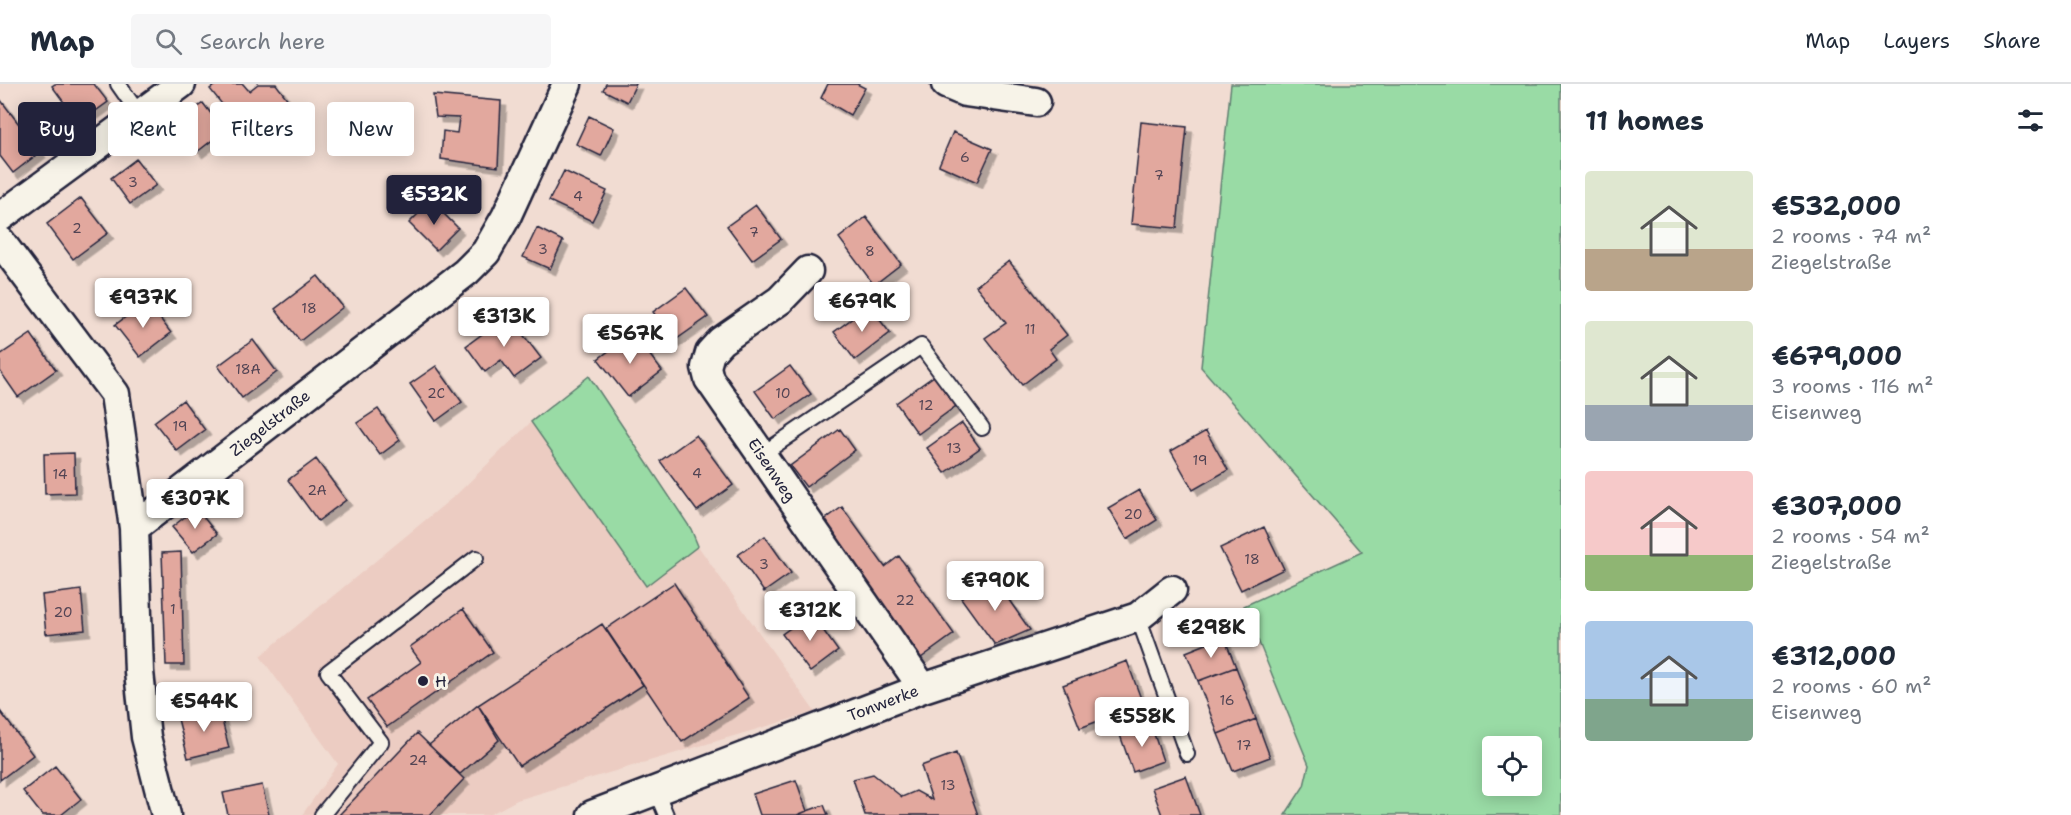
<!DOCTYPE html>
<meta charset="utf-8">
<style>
:root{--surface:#fff;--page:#f6f6f7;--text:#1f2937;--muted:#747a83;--line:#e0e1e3;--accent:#22223b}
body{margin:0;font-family:"Shantell Sans",sans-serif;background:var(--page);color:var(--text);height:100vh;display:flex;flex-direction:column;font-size:22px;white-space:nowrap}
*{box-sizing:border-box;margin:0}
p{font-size:20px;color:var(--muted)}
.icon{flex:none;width:33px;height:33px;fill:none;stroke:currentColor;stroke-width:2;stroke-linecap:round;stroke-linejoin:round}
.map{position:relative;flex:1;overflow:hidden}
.drawer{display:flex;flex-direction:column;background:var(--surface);width:510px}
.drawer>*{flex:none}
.banner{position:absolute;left:18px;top:18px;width:570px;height:54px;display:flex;gap:12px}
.buttons{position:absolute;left:1482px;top:652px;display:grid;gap:12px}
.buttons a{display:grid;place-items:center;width:60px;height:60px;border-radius:6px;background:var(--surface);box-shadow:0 3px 15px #0003;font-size:30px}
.price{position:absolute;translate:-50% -51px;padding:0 14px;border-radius:6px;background:#fff;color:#222;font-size:20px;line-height:39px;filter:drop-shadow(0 2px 3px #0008)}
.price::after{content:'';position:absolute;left:50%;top:36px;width:18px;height:14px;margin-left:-9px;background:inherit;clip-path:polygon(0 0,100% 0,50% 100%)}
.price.on{background:var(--accent);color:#fff}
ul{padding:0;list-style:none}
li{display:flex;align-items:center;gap:18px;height:150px;padding:0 24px}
li span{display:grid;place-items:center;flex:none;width:168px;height:120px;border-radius:6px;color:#555}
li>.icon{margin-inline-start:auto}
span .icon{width:72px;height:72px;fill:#fffc;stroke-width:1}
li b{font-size:26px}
h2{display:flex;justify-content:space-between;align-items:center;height:72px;padding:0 24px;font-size:26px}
.pill{padding:0 21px;border-radius:6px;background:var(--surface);box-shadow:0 3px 15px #0003;font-size:21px;line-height:54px}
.pill.on{background:var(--accent);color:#fff}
header{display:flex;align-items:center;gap:36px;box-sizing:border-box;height:84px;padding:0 30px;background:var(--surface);border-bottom:2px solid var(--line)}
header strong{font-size:28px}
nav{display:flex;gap:33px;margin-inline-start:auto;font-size:21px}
.search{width:420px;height:54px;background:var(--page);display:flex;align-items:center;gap:15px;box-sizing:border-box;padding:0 21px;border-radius:6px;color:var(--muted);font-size:22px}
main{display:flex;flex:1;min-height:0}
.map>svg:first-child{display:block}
.built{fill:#ecccc2}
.green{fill:#99dba5;stroke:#5e7e70;stroke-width:1.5;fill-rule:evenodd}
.building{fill:#e2a89e;stroke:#22223b;stroke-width:1.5;filter:url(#shadow)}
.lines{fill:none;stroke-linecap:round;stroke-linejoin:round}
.lane-casing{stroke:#22223b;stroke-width:18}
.street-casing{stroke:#22223b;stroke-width:33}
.lane{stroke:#f7f3e8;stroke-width:14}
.street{stroke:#f7f3e8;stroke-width:28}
.poi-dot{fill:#22223b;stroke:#f7f3e8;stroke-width:2}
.labels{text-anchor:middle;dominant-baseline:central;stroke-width:6;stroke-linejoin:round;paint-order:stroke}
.number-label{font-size:14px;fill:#524454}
.street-label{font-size:16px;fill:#22223b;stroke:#f7f3e8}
.poi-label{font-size:16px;fill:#22223b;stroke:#f7f3e8;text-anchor:start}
</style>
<header>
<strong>Map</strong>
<div class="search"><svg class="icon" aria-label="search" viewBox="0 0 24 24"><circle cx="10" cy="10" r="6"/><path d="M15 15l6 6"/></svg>Search here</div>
<nav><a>Map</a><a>Layers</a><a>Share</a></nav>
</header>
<main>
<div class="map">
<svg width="1561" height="731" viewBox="0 0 1561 731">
<defs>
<filter id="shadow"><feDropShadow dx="5.5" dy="5.5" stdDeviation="0" flood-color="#0004"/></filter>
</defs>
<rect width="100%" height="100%" fill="#f1dcd2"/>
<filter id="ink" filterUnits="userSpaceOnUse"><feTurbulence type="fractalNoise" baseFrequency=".0167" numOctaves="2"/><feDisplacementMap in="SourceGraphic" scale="12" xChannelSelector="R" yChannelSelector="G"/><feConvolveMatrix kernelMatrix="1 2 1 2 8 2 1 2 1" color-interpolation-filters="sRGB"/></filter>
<g filter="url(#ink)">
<!-- built -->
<path class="built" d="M531,338L646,502L698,462L815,628L517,716L489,731H302L338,680L260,572L457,410Z"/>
<!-- green -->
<path class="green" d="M1231,0H1561V731H1285L1304,702L1309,681L1244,522L1362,468L1201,283ZM1492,663H1532V702H1492Z
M589,292L691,445L698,462L646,502L531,338Z"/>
<!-- building -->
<path class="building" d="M55,0H94L108,18L79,39L52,2Z
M217,0H243L249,7L258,0H276L301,33L258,66L210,5Z
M606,0H636L627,18L603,6Z
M828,0H857L865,4L850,31L821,14Z
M433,11L501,17L498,83L441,75L443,47L457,49L459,34L436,33Z
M0,15L40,68L13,89L0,72Z
M203,19L224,47L197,68L175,40Z
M589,32L614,44L601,72L576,60Z
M1141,38L1187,43L1177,144L1131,140Z
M953,48L992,65L977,98L939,81Z
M136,75L156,101L130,120L111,94Z
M564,87L607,107L592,137L549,117Z
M81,114L108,149L73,175L47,140Z
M431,117L458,144L436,166L409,139Z
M756,121L781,155L752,176L727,142Z
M866,133L901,180L874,201L839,154Z
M537,144L563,157L550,185L523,173Z
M1009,177L1067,251L1049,265L1056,275L1022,301L985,254L1006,239L976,202Z
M318,192L343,223L300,257L275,225Z
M686,204L708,233L674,257L653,228Z
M147,217L171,249L140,273L115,241Z
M869,222L890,249L855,276L834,248Z
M508,231L541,274L514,294L501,276L485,288L466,262Z
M633,249L662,287L628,313L598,275Z
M31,250L56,286L18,313L0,287V271Z
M253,256L277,288L242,314L218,282Z
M436,282L462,318L436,337L410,300Z
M790,282L811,310L775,335L755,307Z
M934,292L956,322L918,350L896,319Z
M183,316L205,346L177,367L154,338Z
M378,325L400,356L380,371L357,339Z
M962,339L980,364L945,389L927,364Z
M840,345L855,366L806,403L790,382Z
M1206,347L1228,386L1193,406L1171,367Z
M696,351L733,401L697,427L660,377Z
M74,369L75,409L45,410L44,370Z
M316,375L346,416L318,437L288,396Z
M1139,406L1157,436L1127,455L1108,424Z
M842,423L885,483L899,472L954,550L921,574L823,437Z
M196,424L217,450L193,468L172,443Z
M1264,443L1284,485L1241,506L1220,464Z
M765,452L791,489L764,508L738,471Z
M181,468L184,581H166L162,469Z
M992,492L1030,546L995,561L961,514Z
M674,499L749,614L682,658L606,545Z
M81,506L85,546L46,550L42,511Z
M463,525L493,568L387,643L367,616L421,578L410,563Z
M811,529L838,567L810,588L782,550Z
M602,540L643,601L519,682L478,621Z
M1224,553L1236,583L1198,597L1186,568Z
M1127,577L1143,620L1080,644L1063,601Z
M1236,583L1256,635L1218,650L1198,597Z
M478,621L499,656L460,690L429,661Z
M219,624L229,664L188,674L178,635Z
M0,627L33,671L0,696Z
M1256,635L1270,673L1233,687L1218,650Z
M1151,641L1163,677L1133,688L1120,651Z
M417,649L464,695L430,731H339Z
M956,669L978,731H865L853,695L873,690L902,713L916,707L932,716L921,682Z
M55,682L81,715L61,731H42L23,707Z
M1186,692L1200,731H1162L1152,704Z
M796,696L807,727L797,731H760L753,710Z
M262,701L269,731H228L223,709Z
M824,721L828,731H797L807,727Z"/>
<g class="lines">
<defs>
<path id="lane" d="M118,0L139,30
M761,371L921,262L982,344
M1138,533L1187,670
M656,707L666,731
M322,731L381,658L328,588L476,474"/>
<path id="street" d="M946,0L965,8L1036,18
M0,133L181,0
M0,157L115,310L134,444L139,588L146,653L166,731
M808,187L780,216L721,257L710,269L706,283L709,295L923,604
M134,444L466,188L486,168L506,133L567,0
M592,731L923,604L1138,533L1172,506"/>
</defs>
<!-- lane casing -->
<use href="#lane" class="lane-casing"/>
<!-- street casing -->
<use href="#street" class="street-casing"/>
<!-- lane -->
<use href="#lane" class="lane"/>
<!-- street -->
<use href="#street" class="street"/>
</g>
</g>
<!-- markers -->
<circle class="poi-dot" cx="423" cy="597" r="6"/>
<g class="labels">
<!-- number labels -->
<g class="number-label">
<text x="965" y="73">6</text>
<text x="1159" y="91">7</text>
<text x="133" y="98">3</text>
<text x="578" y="112">4</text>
<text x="77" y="144">2</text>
<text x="754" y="148">7</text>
<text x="543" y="165">3</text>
<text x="870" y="167">8</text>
<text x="309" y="224">18</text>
<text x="1030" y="245">11</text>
<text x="248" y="285">18A</text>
<text x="436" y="309">2C</text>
<text x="783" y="309">10</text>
<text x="926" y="321">12</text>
<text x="180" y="342">19</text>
<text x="954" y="364">13</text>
<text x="1200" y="376">19</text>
<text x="697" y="389">4</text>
<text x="60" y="390">14</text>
<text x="317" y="406">2A</text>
<text x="1133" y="430">20</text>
<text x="1252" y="475">18</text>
<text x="764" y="480">3</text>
<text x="905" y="516">22</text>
<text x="173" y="525">1</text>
<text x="63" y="528">20</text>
<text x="1227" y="616">16</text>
<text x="1244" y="661">17</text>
<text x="418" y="676">24</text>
<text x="948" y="701">13</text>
</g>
<!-- street labels -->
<g class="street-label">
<text transform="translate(270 339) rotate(-38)">Ziegelstraße</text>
<text transform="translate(772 386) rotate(56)">Eisenweg</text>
<text transform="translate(883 619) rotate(-21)">Tonwerke</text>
</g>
<!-- poi labels -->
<g class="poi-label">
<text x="435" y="597">H</text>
</g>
</g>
</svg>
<div class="buttons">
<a><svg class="icon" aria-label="locate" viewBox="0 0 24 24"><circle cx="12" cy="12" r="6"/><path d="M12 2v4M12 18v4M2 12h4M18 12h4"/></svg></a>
</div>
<b class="price on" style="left:434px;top:142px">€532K</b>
<b class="price" style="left:143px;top:245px">€937K</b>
<b class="price" style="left:862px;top:249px">€679K</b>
<b class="price" style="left:504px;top:264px">€313K</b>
<b class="price" style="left:630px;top:281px">€567K</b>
<b class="price" style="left:195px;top:446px">€307K</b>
<b class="price" style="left:995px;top:528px">€790K</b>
<b class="price" style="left:810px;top:558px">€312K</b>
<b class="price" style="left:1211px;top:575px">€298K</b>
<b class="price" style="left:204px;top:649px">€544K</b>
<b class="price" style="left:1142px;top:664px">€558K</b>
<div class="banner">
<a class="pill on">Buy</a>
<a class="pill">Rent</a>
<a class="pill">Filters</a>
<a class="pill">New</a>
</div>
</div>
<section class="drawer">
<h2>11 homes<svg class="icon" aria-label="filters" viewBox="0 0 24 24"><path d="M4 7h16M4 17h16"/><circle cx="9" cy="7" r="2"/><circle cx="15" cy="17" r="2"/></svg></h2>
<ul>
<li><span style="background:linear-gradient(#dfe7d0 65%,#b9a48a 0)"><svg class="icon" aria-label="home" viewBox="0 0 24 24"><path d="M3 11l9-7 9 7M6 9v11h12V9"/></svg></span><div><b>€532,000</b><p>2 rooms · 74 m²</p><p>Ziegelstraße</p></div></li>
<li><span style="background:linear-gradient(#dfe7d0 70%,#9aa5b1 0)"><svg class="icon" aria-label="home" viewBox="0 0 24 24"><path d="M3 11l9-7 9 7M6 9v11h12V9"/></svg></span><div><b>€679,000</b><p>3 rooms · 116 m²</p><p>Eisenweg</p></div></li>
<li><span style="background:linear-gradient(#f6c9c9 70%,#8fb573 0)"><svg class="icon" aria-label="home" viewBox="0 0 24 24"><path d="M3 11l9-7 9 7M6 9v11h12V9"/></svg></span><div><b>€307,000</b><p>2 rooms · 54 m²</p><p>Ziegelstraße</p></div></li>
<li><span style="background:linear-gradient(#a9c7e8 65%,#7fa58c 0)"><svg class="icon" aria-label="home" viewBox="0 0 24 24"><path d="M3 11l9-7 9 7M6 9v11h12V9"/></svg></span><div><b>€312,000</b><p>2 rooms · 60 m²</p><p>Eisenweg</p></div></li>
</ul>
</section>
</main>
